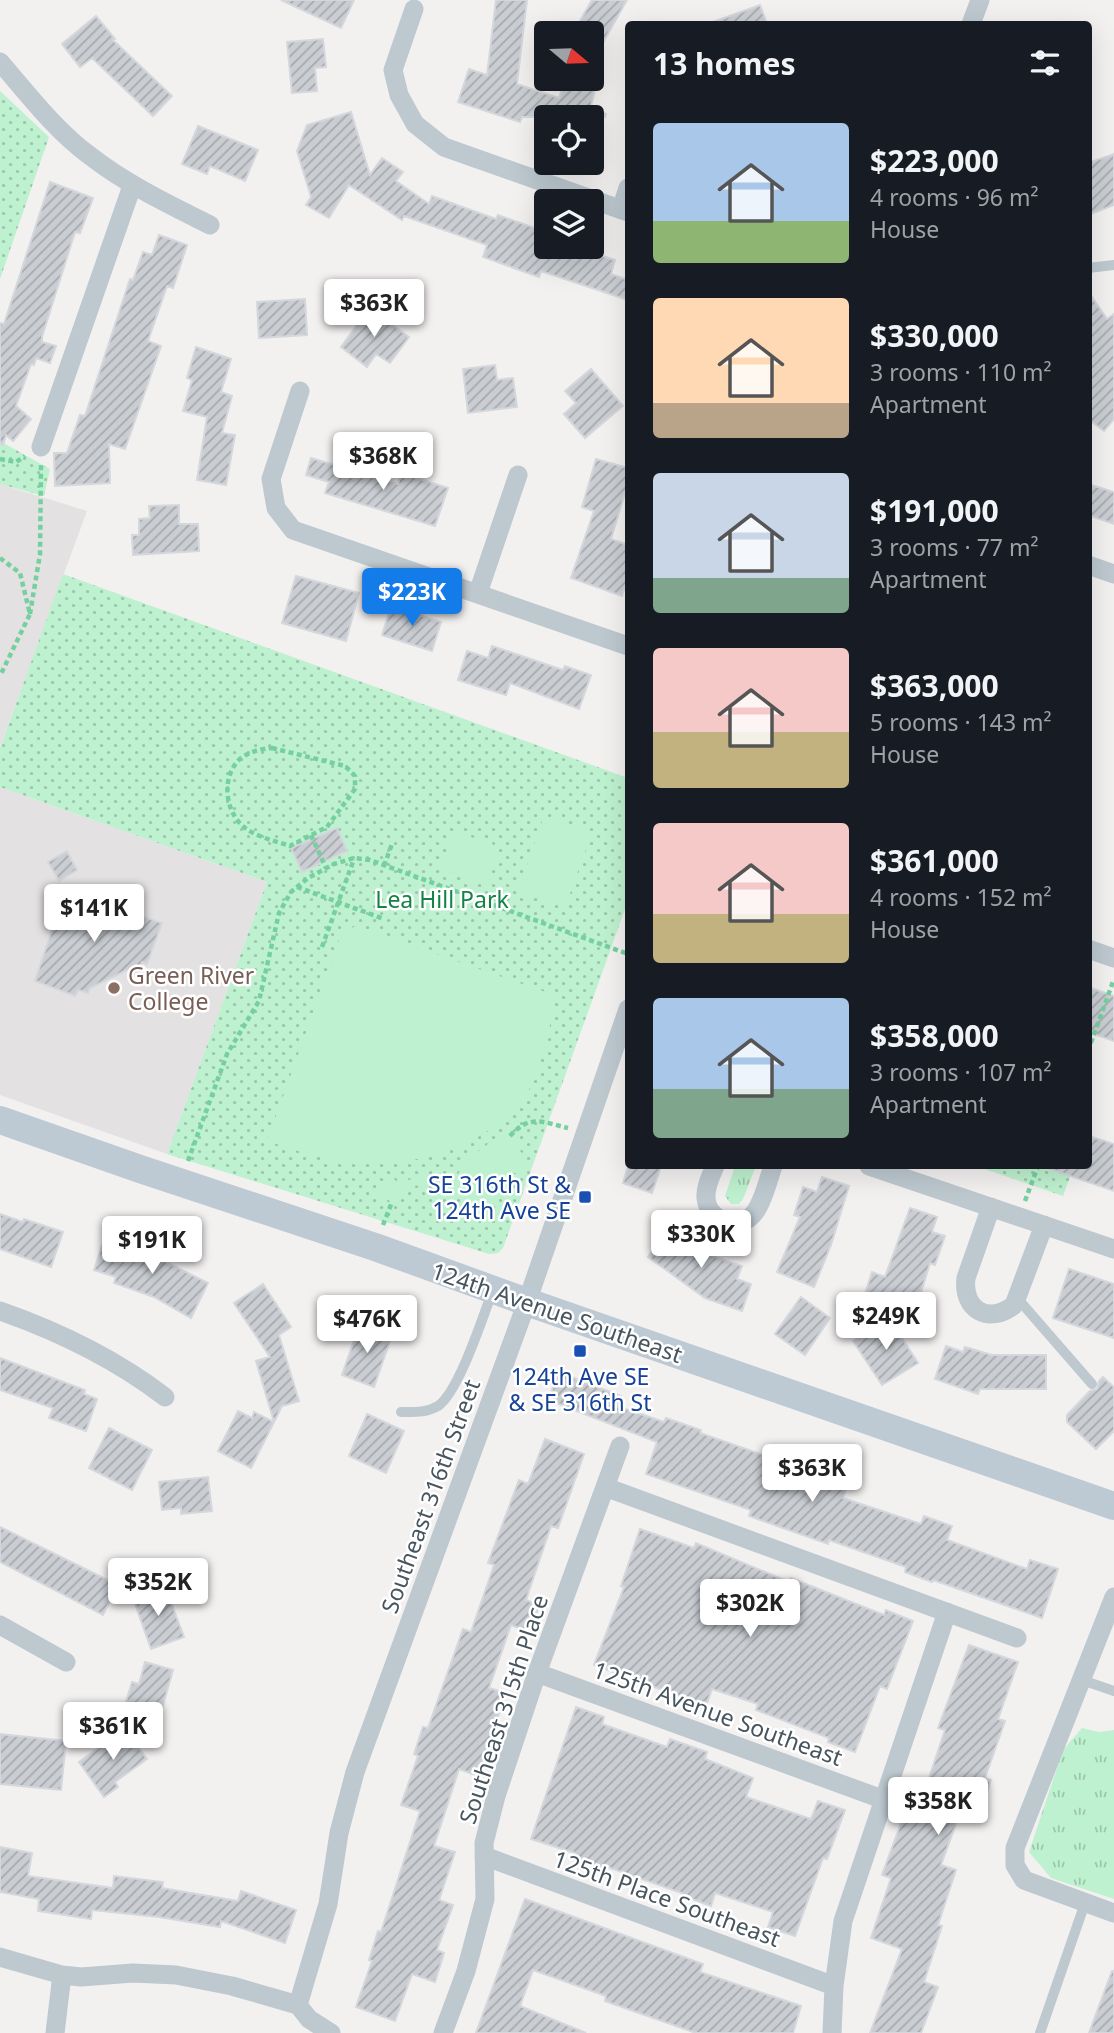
<!DOCTYPE html>
<meta charset="utf-8">
<style>
:root{--surface:#171b24;--page:#242831;--text:#f1f3f6;--muted:#9ea1a6;--accent:#147ce9}
body{margin:0;font-family:"Noto Sans",sans-serif;background:var(--page);color:var(--text);height:100vh;display:flex;flex-direction:column;font-size:26px;white-space:nowrap}
*{box-sizing:border-box;margin:0}
p{font-size:23px;color:var(--muted)}
.icon{flex:none;width:38px;height:38px;fill:none;stroke:currentColor;stroke-width:2;stroke-linecap:round;stroke-linejoin:round}
.map{position:relative;flex:1;overflow:hidden}
.side{position:absolute;left:625px;top:21px;width:467px;height:1148px;display:flex;flex-direction:column;background:var(--surface);border-radius:7px;box-shadow:0 7px 28px #0002}
.side>*{flex:none}
.needle{width:46px;rotate:109deg}
.fabs{position:absolute;left:534px;top:21px;display:grid;gap:14px}
.fabs a{display:grid;place-items:center;width:70px;height:70px;border-radius:7px;background:var(--surface);box-shadow:0 7px 28px #0002;font-size:35px}
.price{position:absolute;translate:-50% -60px;padding:0 16px;border-radius:7px;background:#fff;color:#222;font-size:23px;line-height:46px;filter:drop-shadow(0 2px 4px #0008)}
.price::after{content:'';position:absolute;left:50%;top:42px;width:21px;height:16px;margin-left:-10px;background:inherit;clip-path:polygon(0 0,100% 0,50% 100%)}
.price.on{background:var(--accent);color:#fff}
ul{padding:0;list-style:none}
li{display:flex;align-items:center;gap:21px;height:175px;padding:0 28px}
li span{display:grid;place-items:center;flex:none;width:196px;height:140px;border-radius:7px;color:#555}
li>.icon{margin-inline-start:auto}
span .icon{width:84px;height:84px;fill:#fffc;stroke-width:1}
li b{font-size:30px}
h2{display:flex;justify-content:space-between;align-items:center;height:84px;padding:0 28px;font-size:30px}
.map>svg:first-child{display:block}
.education{fill:#e4e1e2}
.grass{fill:url(#grass-tufts)}
.park{fill:url(#park-dots)}
.pitch{fill:#bef1cf}
.building{fill:url(#building-hatch);stroke:#d4d7dc;stroke-width:2}
.lines{fill:none;stroke-linecap:round;stroke-linejoin:round}
.path{stroke:#74d09e;stroke-width:4.5;stroke-dasharray:5 3.5;stroke-linecap:butt}
.lane{stroke:#bdc8cf;stroke-width:10}
.street{stroke:#bdc8cf;stroke-width:19}
.secondary{stroke:#bdcad4;stroke-width:28}
.education-dot{fill:#8d6e63;stroke:#fff;stroke-width:2.5}
.transit-dot{fill:#1a4fb4;stroke:#fff;stroke-width:2.5}
.labels{text-anchor:middle;dominant-baseline:central;stroke-width:5;stroke-linejoin:round;paint-order:stroke}
.park-label{font-size:23px;fill:#148346;stroke:#fff}
.education-label{font-size:23px;fill:#785e54;stroke:#fff;text-anchor:start}
.transit-label{font-size:23px;fill:#164399;stroke:#fff;text-anchor:end}
.street-label{font-size:23px;fill:#47555e;stroke:#fff}
</style>
<div class="map">
<svg width="1114" height="2033" viewBox="0 0 1114 2033">
<defs>
<pattern id="grass-tufts" width="24" height="20" patternUnits="userSpaceOnUse" patternTransform="scale(1.75)"><rect width="24" height="20" fill="#bef1cf"/><path d="M3 7l-1-3M5 7V3M7 7l1-3M15 17l-1-3M17 17v-4M19 17l1-3" fill="none" stroke="#9cc6ab"/></pattern>
<pattern id="park-dots" width="8" height="8" patternUnits="userSpaceOnUse" patternTransform="scale(1.75)"><rect width="8" height="8" fill="#bef1cf"/><path d="M2 2h.1M6 6h.1" fill="none" stroke="#9cc6ab" stroke-width="1.8" stroke-linecap="round"/></pattern>
<pattern id="building-hatch" width="6" height="6" patternUnits="userSpaceOnUse" patternTransform="scale(1.75)"><rect width="6" height="6" fill="#caced3"/><path d="M-1 1l2-2M0 6l6-6M5 7l2-2" fill="none" stroke="#a6aaae"/></pattern>
</defs>
<rect width="100%" height="100%" fill="#f3f0f0"/>
<!-- education -->
<path class="education" d="M0,484L87,511L0,747Z
M0,787L267,882L167,1154L0,1095Z"/>
<!-- grass -->
<path class="grass" d="M735,1166H756L743,1199L739,1204H731L725,1196Z
M1082,1728L1099,1732L1114,1730V1899L1051,1878L1029,1852L1063,1750Z"/>
<!-- park -->
<path class="park" d="M0,91L49,137L0,279Z
M0,441L50,469L44,496L0,484Z
M63,574L628,778V901L503,1248L498,1253L489,1254L167,1154L267,882L0,787V748Z
M976,1166H1074L1063,1196Z"/>
<!-- pitch -->
<path class="pitch" d="M544,816L592,832L565,908L518,891Z
M454,831L500,847L487,886L441,869Z
M356,926L557,996C550,1023 540,1076 524,1098C487,1146 414,1168 355,1163C325,1161 296,1150 267,1141L342,932Z
M505,1131L518,1144V1149L523,1154L525,1164L517,1173H508L499,1180L489,1217L486,1221H470C464,1213 466,1203 458,1196C439,1182 402,1178 394,1204L378,1193L391,1176L399,1184L421,1175L445,1177L458,1174L467,1160Z"/>
<!-- building -->
<path class="building" d="M281,0H354L341,28Z
M496,0H527L517,84L559,98L565,79H598L590,109L606,114L605,117H522L520,122L458,102L469,69L487,75Z
M592,0H627L592,62V33H573Z
M760,5L767,24H713V22Z
M96,16L115,39L113,40L172,96L153,116L92,58L80,67L62,44Z
M323,39L326,67L315,68L317,91L292,93L287,42Z
M351,112L370,175L382,158L403,172L396,181L429,204L432,196L496,219L498,215L546,232V247H575L615,260L611,274L628,280V300L541,271L539,277L483,257L487,245L404,216L402,220L349,185L329,218L306,205L311,197L297,151L307,125Z
M198,126L258,150L245,181L210,166L207,174L182,164Z
M1114,154V205L1088,215V163Z
M50,182L93,198L80,233L75,232L42,337V342L56,346L50,363L36,358L34,365L31,364L16,406L31,419L13,441L6,435L3,445L0,444V323L4,324Z
M159,235L187,245L173,288L167,286L148,341L161,346L125,449L109,444L110,483L55,486L54,453H67L80,415L85,416L130,279L133,280L143,252L152,255Z
M1088,291L1107,319L1114,314V419L1104,431L1088,419Z
M305,299L307,335L259,338L257,302Z
M369,308L409,337L390,363L376,354L367,367L341,347Z
M196,347L231,359L221,392L232,396L222,433L235,435L226,485L197,480L207,417L183,411L192,380L187,378Z
M495,365L497,380L513,378L517,407L468,413L463,369Z
M591,369L623,406L585,438L564,414L576,403L565,391Z
M311,458L398,484L401,473L448,488L435,526L325,493L329,482L306,475Z
M596,459L628,468V483L611,539L628,545V578L622,596L571,578L594,511L582,507Z
M1088,484L1114,492V524L1088,515Z
M179,505V524H198L199,551L133,555L132,535H139V519L150,518L149,506Z
M296,576L359,593L346,641L282,623Z
M391,606L441,622L432,651L382,635Z
M492,646L563,670L565,666L591,675L579,709L510,683L506,695L458,680L467,651L488,658Z
M337,828L347,851L302,872L291,848Z
M67,851L77,870L59,881L48,862Z
M65,890L162,923L147,964L142,962L138,973L127,970L90,988L88,993L78,990L75,996L35,981Z
M1088,987L1114,996V1041L1088,1032Z
M1092,1137L1114,1144V1191L1047,1168L1048,1166H1088V1147Z
M628,1166H661L652,1193L623,1183Z
M822,1177L849,1186L831,1245L814,1287L777,1272L800,1217L794,1215L803,1187L817,1192Z
M910,1208L937,1217L932,1232L945,1236L935,1265L930,1263L917,1306L900,1300L895,1317L861,1306L872,1272L885,1277Z
M0,1214L23,1222L24,1219L63,1232L51,1267L0,1249Z
M671,1224L693,1239L687,1247L742,1266L737,1279L751,1284L742,1311L705,1298L648,1257Z
M126,1238L159,1249L156,1257L208,1283L191,1318L154,1297L114,1283L116,1277L94,1270L102,1245L121,1252Z
M1069,1269L1114,1284V1338L1053,1318Z
M263,1284L291,1327L279,1335L299,1401L282,1406L274,1422L256,1361L270,1357L234,1303Z
M801,1297L830,1318L805,1355L775,1334Z
M889,1318L918,1363L882,1385L853,1341Z
M360,1323L392,1335L374,1387L342,1375Z
M946,1346L963,1352L965,1347L992,1355H1046V1389H980L978,1394L935,1379Z
M0,1358L85,1390L84,1394L97,1399L86,1431L49,1418L53,1408L0,1390Z
M559,1372L621,1396L617,1406L664,1422L666,1418L701,1430L700,1433L769,1457L823,1474L825,1470L850,1478L843,1498L921,1524L924,1516L952,1526L947,1540L1027,1569L1030,1560L1058,1569L1042,1618L933,1580L932,1582L905,1572L906,1567L829,1540L828,1544L749,1516L751,1510L646,1474L657,1442L548,1400Z
M1103,1377L1114,1387V1431L1096,1449L1067,1422V1415L1090,1391L1097,1389L1099,1381Z
M238,1411L252,1418L254,1412L274,1422L251,1468L218,1451Z
M367,1414L404,1431L386,1473L349,1456Z
M109,1428L152,1450L132,1490L89,1468Z
M545,1439L584,1454L558,1528L551,1526L526,1600L539,1605L530,1632L511,1625L489,1688L506,1693L478,1776L459,1769L434,1846L455,1852L439,1900L453,1905L437,1950L444,1953L435,1982L412,1974L395,2021L356,2007L372,1961L369,1960L378,1931L381,1932L420,1811L401,1805L418,1756L414,1754L423,1727L428,1728L463,1629L471,1632L494,1565L488,1563L519,1480L528,1484Z
M208,1477L212,1511L181,1514V1508L162,1510L159,1482Z
M0,1527L118,1585L103,1615L0,1562Z
M640,1529L694,1548L696,1543L789,1582L791,1578L884,1615L886,1610L913,1621L887,1689L880,1686L855,1752L828,1742L829,1738L756,1710L758,1704L712,1689L705,1709L686,1703L687,1699L594,1665L624,1587L621,1586Z
M165,1586L184,1637L151,1649L133,1598Z
M969,1645L1018,1662L998,1719L1005,1721L985,1778L991,1780L982,1808L964,1802L941,1865L956,1870L938,1925L942,1926L924,1982L938,1987L921,2033H870L902,1949L871,1938L891,1878L882,1875L911,1796L922,1799L945,1730L938,1728Z
M145,1662L173,1670L158,1723L128,1714L131,1704L126,1702L132,1682L139,1684Z
M576,1707L604,1717L602,1724L667,1747L670,1739L707,1752L705,1759L753,1778L746,1797L811,1819L818,1801L845,1810L827,1859L823,1858L795,1936L768,1927L773,1912L715,1893L711,1906L681,1895L682,1893L602,1865L600,1870L573,1859L575,1853L531,1839Z
M125,1729L147,1759L115,1782L118,1787L104,1797L79,1762Z
M0,1734L66,1741L61,1790L0,1784Z
M0,1847L32,1853L28,1876L113,1888L114,1876L163,1882L162,1888L238,1901L241,1891L296,1910L285,1943L221,1921L220,1927L159,1917L92,1910L91,1919L38,1911L39,1899L0,1892Z
M525,1899L703,1964L700,1972L801,2006L793,2033H696L605,2001L606,1996L533,1970L520,2006L586,2033H476Z
M1112,1971H1114V2033H1089Z"/>
<g class="lines">
<!-- path -->
<path class="path" d="M0,459L16,462L25,456
M0,558L20,573L30,614L0,676
M30,614L40,554L41,465
M272,748L345,766L355,776V789L327,827L290,846C275,841 256,837 244,827C224,811 221,775 241,758C251,751 261,749 272,748Z
M311,835L326,868
M384,866L392,844
M297,887L384,919
M322,947L354,859
M1088,1051L1114,979
M510,1136C530,1114 542,1122 568,1128
M188,1161L227,1054L259,1001L279,913L291,892L308,878L334,864L354,858L370,860L628,954
M1025,1201L1038,1166
M383,1225L392,1202"/>
<!-- lane -->
<path class="lane" d="M1088,268L1114,265
M1018,1299L1092,1384
M401,1412C414,1412 426,1413 438,1406C459,1392 483,1316 493,1290
M1082,1680L1114,1691
M1040,2033L1085,1903"/>
<!-- street -->
<path class="street" d="M414,9L393,70L399,95L415,124L444,147L628,212
M971,24L980,0
M0,62C27,93 56,131 89,155C126,184 168,204 210,225
M621,210L628,188
M300,391L271,479L276,508L293,530L628,646
M41,447L132,186
M1088,565L1114,574
M478,593L518,475
M1088,949L1114,958
M715,1166C711,1176 705,1187 706,1198C708,1222 740,1233 755,1212C764,1200 768,1180 773,1166
M869,1166L1114,1249
M991,1207L966,1278C962,1310 989,1325 1014,1305L1044,1225
M0,1311C60,1332 114,1358 165,1397
M605,1487L1017,1638
M1114,1597L1015,1848V1865L1024,1880L1114,1913
M0,1625L66,1662
M537,1673L882,1799
M484,1856L834,1986
M0,1957L62,1975L81,1977L133,1973L176,1975L232,1986L298,2005L309,2019L331,2033
M298,2005L328,1904L339,1833L355,1772L527,1302L628,1009
M55,2033L62,1975
M443,2033L466,1971L485,1899L484,1843L496,1796L537,1673L620,1446
M832,2033L834,1986L843,1921L947,1612"/>
<!-- secondary -->
<path class="secondary" d="M0,1120L140,1169L375,1247L527,1302L1114,1506"/>
</g>
<!-- markers -->
<circle class="education-dot" cx="114" cy="988" r="7"/>
<g class="transit-dot">
<rect x="578" y="1190" width="14" height="14" rx="3.5"/>
<rect x="573" y="1344" width="14" height="14" rx="3.5"/>
</g>
<g class="labels">
<!-- park labels -->
<g class="park-label">
<text x="442" y="899">Lea Hill Park</text>
</g>
<!-- education labels -->
<g class="education-label">
<text x="128" y="975">Green River<tspan x="128" dy="26">College</tspan></text>
</g>
<!-- transit labels -->
<g class="transit-label">
<text x="571" y="1184">SE 316th St &amp;<tspan x="571" dy="26">124th Ave SE</tspan></text>
<text x="580" y="1376" text-anchor="middle">124th Ave SE<tspan x="580" dy="26">&amp; SE 316th St</tspan></text>
</g>
<!-- street labels -->
<g class="street-label">
<text transform="translate(557 1312) rotate(19)">124th Avenue Southeast</text>
<text transform="translate(430 1496) rotate(-70)">Southeast 316th Street</text>
<text transform="translate(503 1709) rotate(-72)">Southeast 315th Place</text>
<text transform="translate(718 1713) rotate(20)">125th Avenue Southeast</text>
<text transform="translate(667 1898) rotate(20)">125th Place Southeast</text>
</g>
</g>
</svg>
<div class="fabs">
<a><svg class="needle" viewBox="-14 -14 28 28"><path d="M0-13l5 13h-10z" fill="#e53935"/><path d="M0 13l5-13h-10z" fill="#9ea1a6"/></svg></a>
<a><svg class="icon" aria-label="locate" viewBox="0 0 24 24"><circle cx="12" cy="12" r="6"/><path d="M12 2v4M12 18v4M2 12h4M18 12h4"/></svg></a>
<a><svg class="icon" aria-label="layers" viewBox="0 0 24 24"><path d="M12 4l9 5-9 5-9-5zM3 14l9 5 9-5"/></svg></a>
</div>
<b class="price" style="left:374px;top:339px">$363K</b>
<b class="price" style="left:383px;top:492px">$368K</b>
<b class="price on" style="left:412px;top:628px">$223K</b>
<b class="price" style="left:94px;top:944px">$141K</b>
<b class="price" style="left:701px;top:1270px">$330K</b>
<b class="price" style="left:152px;top:1276px">$191K</b>
<b class="price" style="left:886px;top:1352px">$249K</b>
<b class="price" style="left:367px;top:1355px">$476K</b>
<b class="price" style="left:812px;top:1504px">$363K</b>
<b class="price" style="left:158px;top:1618px">$352K</b>
<b class="price" style="left:750px;top:1639px">$302K</b>
<b class="price" style="left:113px;top:1762px">$361K</b>
<b class="price" style="left:938px;top:1837px">$358K</b>
<section class="side">
<h2>13 homes<svg class="icon" aria-label="filters" viewBox="0 0 24 24"><path d="M4 7h16M4 17h16"/><circle cx="9" cy="7" r="2"/><circle cx="15" cy="17" r="2"/></svg></h2>
<ul>
<li><span style="background:linear-gradient(#a9c7e8 70%,#8fb573 0)"><svg class="icon" aria-label="home" viewBox="0 0 24 24"><path d="M3 11l9-7 9 7M6 9v11h12V9"/></svg></span><div><b>$223,000</b><p>4 rooms · 96 m²</p><p>House</p></div></li>
<li><span style="background:linear-gradient(#ffd9b3 75%,#b9a48a 0)"><svg class="icon" aria-label="home" viewBox="0 0 24 24"><path d="M3 11l9-7 9 7M6 9v11h12V9"/></svg></span><div><b>$330,000</b><p>3 rooms · 110 m²</p><p>Apartment</p></div></li>
<li><span style="background:linear-gradient(#c9d6e8 75%,#7fa58c 0)"><svg class="icon" aria-label="home" viewBox="0 0 24 24"><path d="M3 11l9-7 9 7M6 9v11h12V9"/></svg></span><div><b>$191,000</b><p>3 rooms · 77 m²</p><p>Apartment</p></div></li>
<li><span style="background:linear-gradient(#f6c9c9 60%,#c2b280 0)"><svg class="icon" aria-label="home" viewBox="0 0 24 24"><path d="M3 11l9-7 9 7M6 9v11h12V9"/></svg></span><div><b>$363,000</b><p>5 rooms · 143 m²</p><p>House</p></div></li>
<li><span style="background:linear-gradient(#f6c9c9 65%,#c2b280 0)"><svg class="icon" aria-label="home" viewBox="0 0 24 24"><path d="M3 11l9-7 9 7M6 9v11h12V9"/></svg></span><div><b>$361,000</b><p>4 rooms · 152 m²</p><p>House</p></div></li>
<li><span style="background:linear-gradient(#a9c7e8 65%,#7fa58c 0)"><svg class="icon" aria-label="home" viewBox="0 0 24 24"><path d="M3 11l9-7 9 7M6 9v11h12V9"/></svg></span><div><b>$358,000</b><p>3 rooms · 107 m²</p><p>Apartment</p></div></li>
</ul>
</section>
</div>
